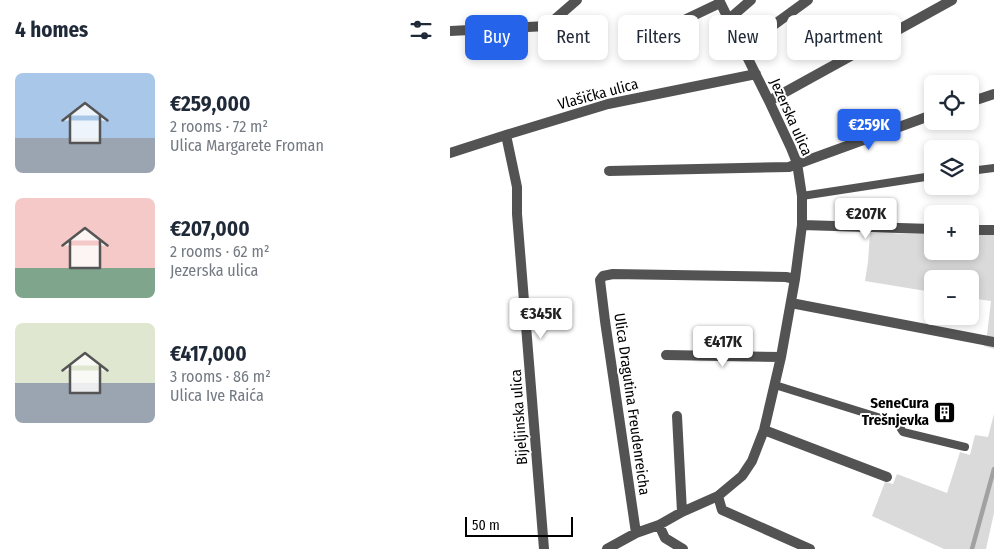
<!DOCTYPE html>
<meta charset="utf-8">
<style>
:root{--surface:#fff;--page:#f6f6f7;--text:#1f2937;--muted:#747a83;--accent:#2563eb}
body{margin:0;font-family:"Fira Sans Condensed",sans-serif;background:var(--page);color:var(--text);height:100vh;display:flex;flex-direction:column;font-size:19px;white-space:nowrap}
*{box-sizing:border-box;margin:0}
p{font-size:16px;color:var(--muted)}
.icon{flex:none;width:28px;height:28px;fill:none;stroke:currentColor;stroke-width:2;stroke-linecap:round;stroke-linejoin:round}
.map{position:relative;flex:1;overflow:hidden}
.sheet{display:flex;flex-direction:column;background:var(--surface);width:450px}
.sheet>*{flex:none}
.banner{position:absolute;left:15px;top:15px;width:454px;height:45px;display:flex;gap:10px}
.buttons{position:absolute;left:474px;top:75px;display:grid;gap:10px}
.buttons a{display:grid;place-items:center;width:55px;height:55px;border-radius:8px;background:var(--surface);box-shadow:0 2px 8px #0003;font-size:25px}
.scale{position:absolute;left:15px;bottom:12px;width:108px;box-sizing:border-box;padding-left:5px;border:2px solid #000;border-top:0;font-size:14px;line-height:18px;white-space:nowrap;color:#000;-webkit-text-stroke:4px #fff;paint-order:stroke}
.price{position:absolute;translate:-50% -42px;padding:0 11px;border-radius:5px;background:#fff;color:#222;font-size:16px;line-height:32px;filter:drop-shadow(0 1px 2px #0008)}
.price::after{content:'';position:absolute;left:50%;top:30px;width:15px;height:11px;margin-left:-8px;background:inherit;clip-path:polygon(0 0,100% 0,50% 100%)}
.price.current{background:var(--accent);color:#fff}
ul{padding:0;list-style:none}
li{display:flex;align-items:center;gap:15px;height:125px;padding:0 15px}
li span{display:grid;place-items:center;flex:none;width:140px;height:100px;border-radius:8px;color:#555}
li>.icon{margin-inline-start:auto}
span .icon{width:60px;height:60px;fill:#fffc;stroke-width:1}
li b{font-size:21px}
h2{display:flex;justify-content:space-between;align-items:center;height:60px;padding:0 15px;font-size:21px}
.chip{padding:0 18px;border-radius:8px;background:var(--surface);box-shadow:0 2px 8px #0003;font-size:18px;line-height:45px}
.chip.current{background:var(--accent);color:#fff}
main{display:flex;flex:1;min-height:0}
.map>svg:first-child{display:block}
.green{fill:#dadada}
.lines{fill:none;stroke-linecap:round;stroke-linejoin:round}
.stream{stroke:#a1a1a1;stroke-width:4.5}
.lane{stroke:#535353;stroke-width:8}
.street{stroke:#535353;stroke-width:10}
.labels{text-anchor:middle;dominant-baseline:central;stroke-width:4;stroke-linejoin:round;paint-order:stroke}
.street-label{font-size:15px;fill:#000;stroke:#fff}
.poi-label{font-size:15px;font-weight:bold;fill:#000;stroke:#fff;text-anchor:end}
</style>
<main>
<section class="sheet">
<h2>4 homes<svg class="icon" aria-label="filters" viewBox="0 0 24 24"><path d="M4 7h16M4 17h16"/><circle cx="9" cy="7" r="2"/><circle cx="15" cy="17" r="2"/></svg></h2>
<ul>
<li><span style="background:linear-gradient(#a9c7e8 65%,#9aa5b1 0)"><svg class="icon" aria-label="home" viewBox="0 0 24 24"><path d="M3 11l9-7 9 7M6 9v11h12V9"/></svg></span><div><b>€259,000</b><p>2 rooms · 72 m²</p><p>Ulica Margarete Froman</p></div></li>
<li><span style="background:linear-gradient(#f6c9c9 70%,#7fa58c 0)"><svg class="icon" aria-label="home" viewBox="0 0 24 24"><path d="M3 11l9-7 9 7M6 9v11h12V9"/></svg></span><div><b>€207,000</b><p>2 rooms · 62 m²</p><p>Jezerska ulica</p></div></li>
<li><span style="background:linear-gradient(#dfe7d0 60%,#9aa5b1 0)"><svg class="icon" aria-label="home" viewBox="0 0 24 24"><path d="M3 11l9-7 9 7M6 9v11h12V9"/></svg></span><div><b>€417,000</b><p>3 rooms · 86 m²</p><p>Ulica Ive Raića</p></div></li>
</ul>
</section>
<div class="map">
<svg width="544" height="549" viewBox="0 0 544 549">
<rect width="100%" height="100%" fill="#fff"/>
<!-- green -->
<path class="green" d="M420,233L482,234V251H520V235H544V349L534,346L537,335L541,301L520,298V279H482V292L415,281L418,262Z
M544,414V513L536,549H494L422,516L435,482L443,484L447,474L497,493L510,452L520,455L525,435L538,437Z"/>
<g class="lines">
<!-- stream -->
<path class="stream" d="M522,549L544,469"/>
<!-- lane -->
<path class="lane" d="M520,171L544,168
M352,196L482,176
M325,385L447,423L453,432L515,447"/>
<!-- street -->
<path class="street" d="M279,19L301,0
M0,31L97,26L127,0
M207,33L270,3
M292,48L358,0
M319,101L502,0
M520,102L544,94
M56,135L67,187V214L94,549
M0,153L56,135L158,104L306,74
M159,171L339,167L482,115
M352,225L482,229
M520,230H544
M341,303L544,342
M216,355L331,357
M227,416L232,512
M314,430L437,477
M268,496L272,510L360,549
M209,525L215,538L233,549
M186,533L155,321L150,280L153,276L163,274L336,277L345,279
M157,549L186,533L209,525L232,512L268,496L292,476L302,461L314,430L331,357L345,279L352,225V196L347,163L341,148L319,101L269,0"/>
</g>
<!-- icons -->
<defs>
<symbol id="building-square" viewBox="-11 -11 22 22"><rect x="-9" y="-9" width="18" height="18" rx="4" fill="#000" stroke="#fff"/><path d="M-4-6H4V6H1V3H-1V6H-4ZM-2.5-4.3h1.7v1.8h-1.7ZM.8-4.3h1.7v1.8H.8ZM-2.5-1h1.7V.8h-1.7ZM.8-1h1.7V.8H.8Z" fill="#fff"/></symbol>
</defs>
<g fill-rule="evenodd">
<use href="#building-square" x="482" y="400" width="25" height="25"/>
</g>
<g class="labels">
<!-- street labels -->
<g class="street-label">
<text transform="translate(148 94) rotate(-15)">Vlašička ulica</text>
<text transform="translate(341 117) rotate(66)">Jezerska ulica</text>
<text transform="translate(182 404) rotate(82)">Ulica Dragutina Freudenreicha</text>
<text transform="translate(69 417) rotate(-94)">Bijeljinska ulica</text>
</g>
<!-- poi labels -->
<g class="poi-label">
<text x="479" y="403">SeneCura<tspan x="479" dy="17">Trešnjevka</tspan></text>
</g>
</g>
</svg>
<div class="buttons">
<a><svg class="icon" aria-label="locate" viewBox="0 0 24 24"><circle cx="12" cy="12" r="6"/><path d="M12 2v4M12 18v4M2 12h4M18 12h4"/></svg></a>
<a><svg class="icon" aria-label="layers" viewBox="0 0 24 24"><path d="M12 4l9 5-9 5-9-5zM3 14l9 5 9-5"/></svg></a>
<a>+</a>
<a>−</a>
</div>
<div class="scale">50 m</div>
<b class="price current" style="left:419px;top:151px">€259K</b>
<b class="price" style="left:416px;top:240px">€207K</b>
<b class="price" style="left:91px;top:340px">€345K</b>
<b class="price" style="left:273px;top:368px">€417K</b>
<div class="banner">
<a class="chip current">Buy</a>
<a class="chip">Rent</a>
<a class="chip">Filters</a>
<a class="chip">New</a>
<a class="chip">Apartment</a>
</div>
</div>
</main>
